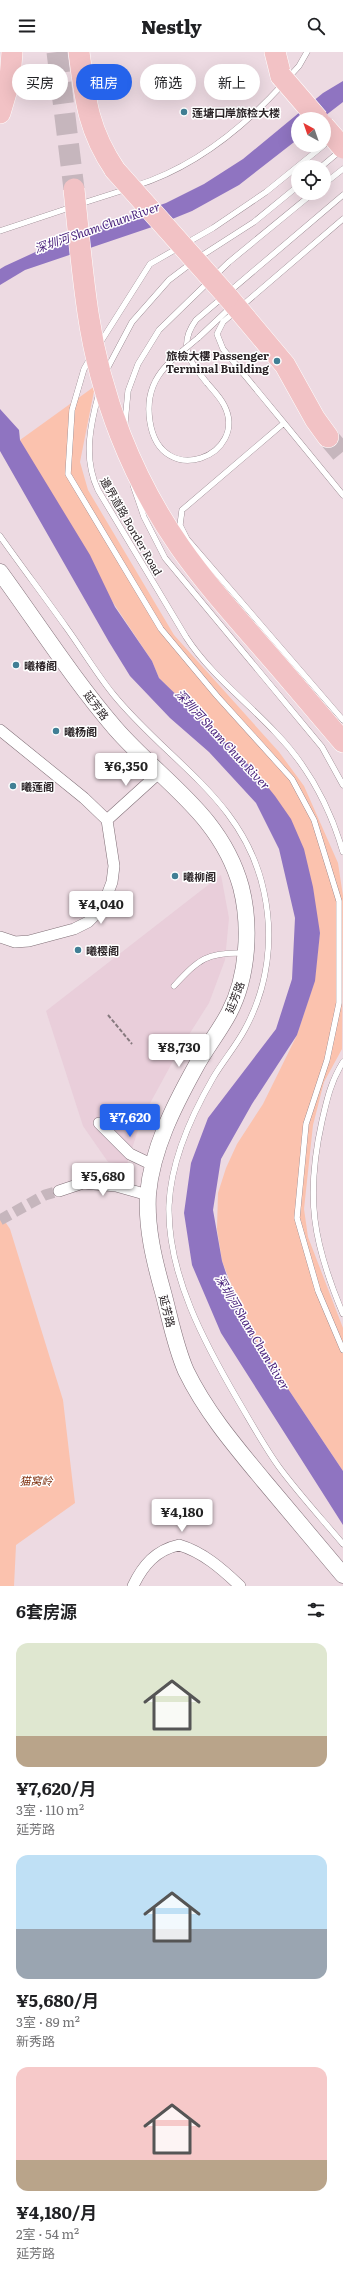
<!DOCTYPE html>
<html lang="zh">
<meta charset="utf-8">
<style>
:root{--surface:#fff;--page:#f2f2f2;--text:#202124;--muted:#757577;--accent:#2563eb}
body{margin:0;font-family:Literata,"Noto Sans SC",serif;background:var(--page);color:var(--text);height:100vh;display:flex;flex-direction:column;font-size:15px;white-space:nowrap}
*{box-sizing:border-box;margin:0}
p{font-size:13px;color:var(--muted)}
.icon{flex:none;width:22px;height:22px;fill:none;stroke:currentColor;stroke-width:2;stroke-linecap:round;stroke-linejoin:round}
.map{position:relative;height:1534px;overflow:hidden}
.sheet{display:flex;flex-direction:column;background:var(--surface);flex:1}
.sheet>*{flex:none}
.hud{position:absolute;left:12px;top:12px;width:319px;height:36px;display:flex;gap:8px}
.needle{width:26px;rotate:320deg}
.controls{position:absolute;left:291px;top:60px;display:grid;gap:8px}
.controls a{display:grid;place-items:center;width:40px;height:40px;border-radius:50%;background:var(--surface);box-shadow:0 4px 16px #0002;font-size:20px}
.price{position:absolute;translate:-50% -34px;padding:0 9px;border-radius:4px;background:#fff;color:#222;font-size:13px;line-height:26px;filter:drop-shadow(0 1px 2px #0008)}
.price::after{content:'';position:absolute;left:50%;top:24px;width:12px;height:9px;margin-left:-6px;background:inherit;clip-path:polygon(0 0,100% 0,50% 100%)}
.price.selected{background:var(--accent);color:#fff}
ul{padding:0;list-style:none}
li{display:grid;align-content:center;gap:8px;height:212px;padding:0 16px}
li span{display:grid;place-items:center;height:124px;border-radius:12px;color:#555}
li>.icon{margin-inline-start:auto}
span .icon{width:72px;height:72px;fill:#fffc;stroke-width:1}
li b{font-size:17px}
h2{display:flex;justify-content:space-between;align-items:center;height:48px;padding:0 16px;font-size:17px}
.tag{padding:0 14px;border-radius:18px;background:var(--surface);box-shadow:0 4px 16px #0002;font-size:14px;line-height:36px}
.tag.selected{background:var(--accent);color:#fff}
header{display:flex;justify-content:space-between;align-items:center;height:52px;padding:0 16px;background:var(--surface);font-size:18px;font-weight:800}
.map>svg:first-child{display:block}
.built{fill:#e9ceda}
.green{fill:#fbc2ae}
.water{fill:#8f74c1}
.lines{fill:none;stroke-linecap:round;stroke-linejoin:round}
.street-tunnel{stroke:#c6b6bd;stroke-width:11;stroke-dasharray:11 5.5;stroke-linecap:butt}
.highway-tunnel{stroke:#c6b6bd;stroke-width:21;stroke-dasharray:21 10;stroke-linecap:butt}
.lane-casing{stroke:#817078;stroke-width:6}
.street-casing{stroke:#817078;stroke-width:12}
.secondary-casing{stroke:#817078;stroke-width:17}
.highway-casing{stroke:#fff;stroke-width:22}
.path{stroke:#877a7f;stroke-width:2;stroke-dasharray:4 2;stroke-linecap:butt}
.lane{stroke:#fff;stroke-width:5.5}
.street{stroke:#fff;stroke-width:11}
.secondary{stroke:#fff;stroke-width:16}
.highway{stroke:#f2c2c5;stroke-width:21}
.lane-bridge-casing{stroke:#817078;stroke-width:6;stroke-linecap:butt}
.highway-bridge-casing{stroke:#fff;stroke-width:22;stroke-linecap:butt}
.lane-bridge{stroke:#fff;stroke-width:5.5}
.highway-bridge{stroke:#f2c2c5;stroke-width:21}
.poi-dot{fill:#417f95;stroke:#fff;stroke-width:1.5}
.labels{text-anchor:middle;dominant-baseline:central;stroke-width:3;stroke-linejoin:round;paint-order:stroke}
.poi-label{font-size:11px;font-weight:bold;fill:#2c2528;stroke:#fff;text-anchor:start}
.street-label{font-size:11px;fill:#2c2528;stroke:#fff}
.park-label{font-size:11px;font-style:italic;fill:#7d2f0e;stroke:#fff}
.water-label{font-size:12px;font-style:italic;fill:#49217c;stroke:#fff}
</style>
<header><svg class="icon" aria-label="menu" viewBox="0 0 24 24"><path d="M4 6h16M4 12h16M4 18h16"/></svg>Nestly<svg class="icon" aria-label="search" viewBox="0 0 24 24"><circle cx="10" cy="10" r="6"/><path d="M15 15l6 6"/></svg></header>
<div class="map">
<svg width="343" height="1534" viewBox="0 0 343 1534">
<rect width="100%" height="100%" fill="#eddae2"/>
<!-- built -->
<path class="built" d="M221,823L229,866L225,908L209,951L178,1000L142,1066L127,1112L108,1110L83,1074L46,959Z"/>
<!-- green -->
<path class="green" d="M95,334L80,410L88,438L174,583L279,700L304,734L338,811L343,844L342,997L324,1030L313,1073L304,1157L308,1185L343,1276V1419L250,1280L222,1209L217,1177L218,1141L226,1116L237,1092L263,1052L297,983L314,931L320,881L258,722L159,626L152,609L112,549L20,388Z
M0,1162L10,1177L63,1348L75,1451L16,1493L14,1534H0Z"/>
<!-- water -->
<path class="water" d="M343,29V50L321,67H298V87L239,133L192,159L155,174L25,218L0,233V217L5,214L68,185L166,151L204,132L243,107L323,41Z
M0,357L19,378L20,388L90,503L115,555L152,609L159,626L255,719L275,744L291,767L304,797L313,835L320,881L315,929L297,983L252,1052L221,1107L213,1158L222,1209L235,1248L250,1280L343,1419V1473L221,1281L192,1213L184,1161L191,1111L208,1066L276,977L292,927L295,866L279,797L256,751L209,700L170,666L130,624L109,590L0,399Z"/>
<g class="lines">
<!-- street-tunnel -->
<path class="street-tunnel" d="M0,1168L45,1143L59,1139"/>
<!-- highway-tunnel -->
<path class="highway-tunnel" d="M57,0L74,137
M328,385L343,403"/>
<defs>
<path id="lane" d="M288,26L299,14L307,0
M321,115L340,99
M324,132L343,117
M135,134C193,116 243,76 283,32
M80,152L127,137
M0,179L72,155
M198,286L231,255
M100,291L150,212L213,176L266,140L324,93
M91,305L84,317L72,358L68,422L161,577L217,644L292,727L314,768L339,849V951L327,1008L306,1072L297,1166L318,1239L343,1298
M107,317L132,270L169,228L198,206L254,170L298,134
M207,331C190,310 177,294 196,268L343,143
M99,341C90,373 83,407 98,438L186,585C210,622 245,648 275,680C308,714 330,755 343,800
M125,371L128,339L138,312L159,278L229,210L313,141
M284,371L223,297L217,282L223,270L343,167
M133,433L144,465L165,506L322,695L343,733
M343,443L284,371L182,458L180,473L187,487L343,668
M0,484C22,515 44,544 66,575C82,597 96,621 113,642C168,710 245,748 264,840C274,886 268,935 245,977C236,994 223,1009 213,1026C191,1064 171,1108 169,1153C167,1222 205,1292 239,1350C252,1372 264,1394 279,1415C299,1442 322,1467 343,1492
M174,934C199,907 207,900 244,901
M343,1010C331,1029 327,1047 322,1069C305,1145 313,1191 343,1262"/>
<path id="street" d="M0,678L84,746L107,768L114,814L112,830L106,846L100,858L88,870L74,877L29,889L15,890L0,885
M107,768L160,720
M99,1071L130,1102L153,1113
M59,1139L83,1131L116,1134L148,1143
M133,1534C143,1513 156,1498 179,1493C203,1500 222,1517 240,1534"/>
<path id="secondary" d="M0,520C38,572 73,627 115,676C161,729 221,762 241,835C251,874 248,925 229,961C219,980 205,997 195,1016C174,1054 152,1097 148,1142C146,1175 154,1208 163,1240C170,1266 175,1294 186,1319C206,1360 235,1394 264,1429C290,1460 317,1492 343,1523"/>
<path id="highway" d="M79,0C85,47 88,78 115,118
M275,0L281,24
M0,61L10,27L12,0
M228,245L285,313L315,367L328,385
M292,630L343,690"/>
</defs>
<!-- lane casing -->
<use href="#lane" class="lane-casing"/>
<!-- street casing -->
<use href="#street" class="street-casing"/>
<!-- secondary casing -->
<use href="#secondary" class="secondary-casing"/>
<!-- highway casing -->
<use href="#highway" class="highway-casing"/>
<!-- path -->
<path class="path" d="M108,963L132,992"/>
<!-- lane -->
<use href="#lane" class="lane"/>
<!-- street -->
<use href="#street" class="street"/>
<!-- secondary -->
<use href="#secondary" class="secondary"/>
<!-- highway -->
<use href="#highway" class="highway"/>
<defs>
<path id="lane-bridge" d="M198,286C169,310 143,327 150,370C161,439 250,403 224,353C220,345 213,338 207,331"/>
<path id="highway-bridge" d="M281,24L318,67
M324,74L343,96
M115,118L228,245
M74,137C78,178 82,220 88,261C100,344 132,426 180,495C212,541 256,587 292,630"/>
</defs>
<!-- lane-bridge casing -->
<use href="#lane-bridge" class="lane-bridge-casing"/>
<!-- highway-bridge casing -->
<use href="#highway-bridge" class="highway-bridge-casing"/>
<!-- lane-bridge -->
<use href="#lane-bridge" class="lane-bridge"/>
<!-- highway-bridge -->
<use href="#highway-bridge" class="highway-bridge"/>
</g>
<!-- markers -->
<g class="poi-dot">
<circle cx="184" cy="60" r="4"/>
<circle cx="277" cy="309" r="4"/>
<circle cx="16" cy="613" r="4"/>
<circle cx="56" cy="679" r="4"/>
<circle cx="13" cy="734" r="4"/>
<circle cx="175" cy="824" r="4"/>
<circle cx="78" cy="898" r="4"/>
</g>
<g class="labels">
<!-- poi labels -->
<g class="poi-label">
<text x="192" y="60">莲塘口岸旅检大楼</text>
<text x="269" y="303" text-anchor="end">旅檢大樓 Passenger<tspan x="269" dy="13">Terminal Building</tspan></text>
<text x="24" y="613">曦椿阁</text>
<text x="64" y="679">曦杨阁</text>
<text x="21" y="734">曦莲阁</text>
<text x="183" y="824">曦柳阁</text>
<text x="86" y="898">曦樱阁</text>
</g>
<!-- street labels -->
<g class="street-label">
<text transform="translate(132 474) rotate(60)">邊界道路 Border Road</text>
<text transform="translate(97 653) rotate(53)">延芳路</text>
<text transform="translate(234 945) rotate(-69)">延芳路</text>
<text transform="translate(168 1259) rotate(75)">延芳路</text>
</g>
<!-- park labels -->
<g class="park-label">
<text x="36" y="1428">猫窝岭</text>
</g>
<!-- water labels -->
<g class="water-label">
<text transform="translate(97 175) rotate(-19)">深圳河 Sham Chun River</text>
<text transform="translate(223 687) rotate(47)">深圳河 Sham Chun River</text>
<text transform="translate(253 1280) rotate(59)">深圳河 Sham Chun River</text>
</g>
</g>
</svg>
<div class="controls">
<a><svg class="needle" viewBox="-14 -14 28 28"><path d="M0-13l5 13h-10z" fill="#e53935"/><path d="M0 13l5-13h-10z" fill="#757577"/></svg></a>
<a><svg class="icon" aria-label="locate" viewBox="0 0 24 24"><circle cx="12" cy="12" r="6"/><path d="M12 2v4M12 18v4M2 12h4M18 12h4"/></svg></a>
</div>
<b class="price" style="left:126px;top:735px">¥6,350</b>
<b class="price" style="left:101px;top:873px">¥4,040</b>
<b class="price" style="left:179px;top:1016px">¥8,730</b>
<b class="price selected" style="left:130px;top:1086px">¥7,620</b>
<b class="price" style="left:103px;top:1145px">¥5,680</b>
<b class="price" style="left:182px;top:1481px">¥4,180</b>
<div class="hud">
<a class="tag">买房</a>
<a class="tag selected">租房</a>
<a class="tag">筛选</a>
<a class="tag">新上</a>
</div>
</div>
<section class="sheet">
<h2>6套房源<svg class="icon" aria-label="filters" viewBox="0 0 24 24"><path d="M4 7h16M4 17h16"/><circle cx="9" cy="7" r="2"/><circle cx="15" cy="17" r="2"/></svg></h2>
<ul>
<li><span style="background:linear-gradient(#dfe7d0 75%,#b9a48a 0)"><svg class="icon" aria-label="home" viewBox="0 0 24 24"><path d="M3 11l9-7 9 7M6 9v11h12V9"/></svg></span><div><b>¥7,620/月</b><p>3室 · 110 m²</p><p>延芳路</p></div></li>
<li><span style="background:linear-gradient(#bfe0f5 60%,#9aa5b1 0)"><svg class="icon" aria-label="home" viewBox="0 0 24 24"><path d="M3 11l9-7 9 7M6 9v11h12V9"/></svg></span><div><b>¥5,680/月</b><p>3室 · 89 m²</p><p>新秀路</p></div></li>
<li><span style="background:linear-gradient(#f6c9c9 75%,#b9a48a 0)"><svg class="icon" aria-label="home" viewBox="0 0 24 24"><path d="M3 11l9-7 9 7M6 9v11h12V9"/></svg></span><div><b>¥4,180/月</b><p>2室 · 54 m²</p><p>延芳路</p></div></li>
</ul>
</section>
